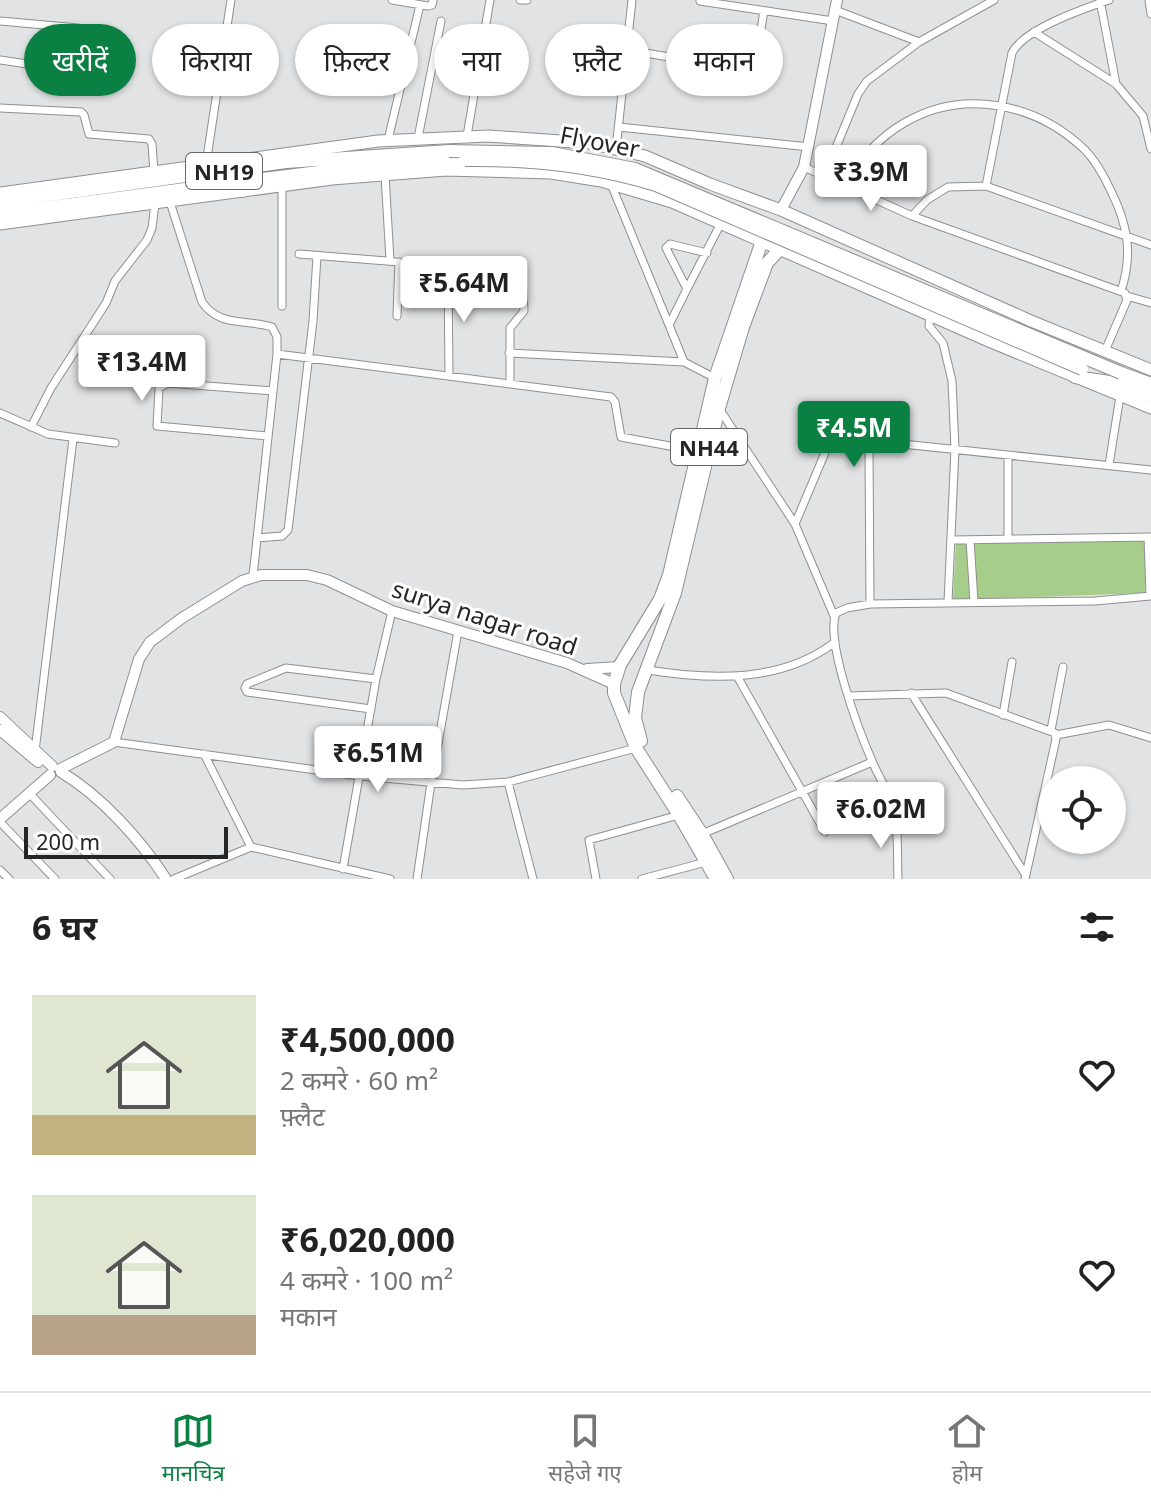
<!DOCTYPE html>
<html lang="hi">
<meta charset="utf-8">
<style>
:root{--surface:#fff;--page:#f6f6f6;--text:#222;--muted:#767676;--line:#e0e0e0;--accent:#0b8043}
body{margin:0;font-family:"Noto Sans","Noto Sans Devanagari",sans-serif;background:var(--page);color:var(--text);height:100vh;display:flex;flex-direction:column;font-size:30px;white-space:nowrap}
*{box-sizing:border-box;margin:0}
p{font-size:26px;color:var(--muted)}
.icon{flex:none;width:44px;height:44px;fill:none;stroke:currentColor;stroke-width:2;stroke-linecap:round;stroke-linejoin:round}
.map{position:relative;height:879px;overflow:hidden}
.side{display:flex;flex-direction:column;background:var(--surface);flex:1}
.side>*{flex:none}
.banner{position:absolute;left:24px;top:24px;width:1104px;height:72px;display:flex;gap:16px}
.tools{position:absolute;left:1038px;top:766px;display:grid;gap:16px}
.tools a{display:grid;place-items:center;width:88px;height:88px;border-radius:50%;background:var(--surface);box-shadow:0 2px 6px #0004;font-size:40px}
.scale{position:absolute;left:24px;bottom:20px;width:204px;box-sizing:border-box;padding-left:8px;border:4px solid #252526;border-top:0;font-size:22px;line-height:28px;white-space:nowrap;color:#252526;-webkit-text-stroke:6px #fff;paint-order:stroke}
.price{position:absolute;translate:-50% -68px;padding:0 18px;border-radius:8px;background:#fff;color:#222;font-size:26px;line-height:52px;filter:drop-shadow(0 2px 4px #0008)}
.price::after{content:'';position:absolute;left:50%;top:48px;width:24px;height:18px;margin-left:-12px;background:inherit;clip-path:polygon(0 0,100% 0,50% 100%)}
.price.on{background:var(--accent);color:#fff}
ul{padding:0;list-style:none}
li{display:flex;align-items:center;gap:24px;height:200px;padding:0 32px}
li span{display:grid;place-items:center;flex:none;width:224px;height:160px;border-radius:0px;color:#555}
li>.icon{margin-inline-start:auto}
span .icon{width:96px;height:96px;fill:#fffc;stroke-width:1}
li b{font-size:34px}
h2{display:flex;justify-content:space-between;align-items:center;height:96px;padding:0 32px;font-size:34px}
.pill{padding:0 28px;border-radius:36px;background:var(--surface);box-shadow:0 2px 6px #0004;font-size:28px;line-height:72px}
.pill.on{background:var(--accent);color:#fff}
.tab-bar{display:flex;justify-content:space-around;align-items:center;height:112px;border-top:2px solid var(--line);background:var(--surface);font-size:22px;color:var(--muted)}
.tab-bar a{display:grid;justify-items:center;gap:4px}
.tab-bar .on{color:var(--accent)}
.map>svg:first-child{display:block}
.green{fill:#a6cd89}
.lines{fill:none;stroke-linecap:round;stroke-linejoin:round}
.street-casing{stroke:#8f8f91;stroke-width:9}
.secondary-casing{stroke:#8f8f91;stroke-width:12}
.primary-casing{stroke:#8f8f91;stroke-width:13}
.highway-casing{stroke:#8f8f91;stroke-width:14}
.street{stroke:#fff;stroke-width:7}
.secondary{stroke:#fff;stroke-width:10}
.primary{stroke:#fff;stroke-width:11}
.highway{stroke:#fff;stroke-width:12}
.highway-bridge-casing{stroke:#8f8f91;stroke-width:14;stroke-linecap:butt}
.highway-bridge{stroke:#fff;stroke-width:12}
.labels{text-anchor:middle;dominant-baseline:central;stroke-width:6;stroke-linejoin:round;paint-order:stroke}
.shield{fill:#fff;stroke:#666667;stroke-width:2}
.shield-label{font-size:22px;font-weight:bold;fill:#252526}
.street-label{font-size:24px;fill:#252526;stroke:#fff}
</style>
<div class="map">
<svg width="1151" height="879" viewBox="0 0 1151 879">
<rect width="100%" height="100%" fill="#e2e3e5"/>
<!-- green -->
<path class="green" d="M1145,533V593L953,600L956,541Z"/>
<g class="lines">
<defs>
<path id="street" d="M392,0L428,6L432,5L433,0
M520,0H527
M1100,0L1116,84
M1149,0L1151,14
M700,1L833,21
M835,10L919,42
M0,21L78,28L82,32L81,63L77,67L54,68L0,60
M1034,32L1116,84L1143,116L1151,149
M627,50L754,71L764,11
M0,108L81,112L84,115L89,134L149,139L152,144L154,172
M619,127L809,147
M467,136L490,0
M418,138L441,21
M388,140L420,5
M616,149L632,0
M206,164L231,0
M804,167L912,216L1125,293L1127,300L1105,351
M825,174L858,94L867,81L919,42L994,0
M385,175L390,260
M844,183C861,159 878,138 904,123C963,88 1036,103 1085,150C1096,161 1104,176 1111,191C1128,225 1133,255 1121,291
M611,184L669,325
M986,186L1012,53C1024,29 1083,9 1109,0
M170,202L202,302C219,327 245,319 272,327L277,337V354L253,576
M912,216L927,200L948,187L986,186L1151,245
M707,253L670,244L666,248L687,289L721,223
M299,254L399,262L397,316
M480,270L522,271L524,311L510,328V383
M448,272L449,376
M687,289L669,325L684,362L715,378
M1127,296L1151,303
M282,306V186
M930,314L929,326L943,343L952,381L955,449L948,602
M509,353L684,362
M277,354L611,397L615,402L621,437L697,451
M720,410L795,524L834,616
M0,413L48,434L115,443
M31,427L51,388L106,303L115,281L147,240L152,228L155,204
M267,436L157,426L159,388L168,383L273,391
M1008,455V539
M1109,465L1120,396
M795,524L835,429
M1148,537L1150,596
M257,538L282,536L288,530L313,321L317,256
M952,540L1151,537
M970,540L974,602
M870,604L869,449L874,443L883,442L1151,470
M648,670C711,680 782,683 835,642
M737,676L825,832
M911,693L1025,874
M848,696L946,693L1055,733L1056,739L1025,879
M371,709L247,692L245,688L247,684L286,668L376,679
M1003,715L1012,662
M1051,730L1063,667
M1056,735L1109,725L1151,738
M114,742L360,776L463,785L508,782L636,748
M35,751L73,439
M508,782L533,879
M30,794L110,879
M0,822L55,879
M702,834L872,762
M251,847L390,879
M343,869L376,679L392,611
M0,870L9,879
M174,879L251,847L204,754
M417,879L431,783L458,631
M596,879L589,840L679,815
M642,879L706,862
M898,879C897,856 899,828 893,805C888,790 878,776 872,761C859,731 825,641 836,613L847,608L870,604L1095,601L1151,596"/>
<path id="secondary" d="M781,210L804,167L837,0
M587,669L619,667
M0,717L52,766
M0,730L38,762
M60,769L114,742L139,659L150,642L182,618L242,581L261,575H307L327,580L392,611L567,663L614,684
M61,772C101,796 140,839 166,879
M0,819L50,775"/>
<path id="primary" d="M0,193L378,141L488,136L589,143L645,156L710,184L781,210L1031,321L1151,370
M0,224L332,179L446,170L551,173L601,181L672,202L991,342L1151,408"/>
<path id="highway" d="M207,186L327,171L465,160
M0,202L286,162L449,151
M0,214L207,186L243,191
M1121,373L1151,384
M1075,377L1117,383L1151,396
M641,741L635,718L638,692L675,593L719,408L743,327L767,263L780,249
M677,796L702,834L727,879
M716,879L679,815L636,748L614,693V684L620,665L660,599L669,575L715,378L762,241"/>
</defs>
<!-- street casing -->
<use href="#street" class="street-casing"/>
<!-- secondary casing -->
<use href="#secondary" class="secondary-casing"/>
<!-- primary casing -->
<use href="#primary" class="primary-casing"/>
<!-- highway casing -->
<use href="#highway" class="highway-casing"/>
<!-- street -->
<use href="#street" class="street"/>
<!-- secondary -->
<use href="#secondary" class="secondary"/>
<!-- primary -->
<use href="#primary" class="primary"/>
<!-- highway -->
<use href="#highway" class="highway"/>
<defs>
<path id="highway-bridge" d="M449,151L552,153L635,169L1121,373
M465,160C531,159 593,166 656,185L1082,369"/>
</defs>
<!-- highway-bridge casing -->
<use href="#highway-bridge" class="highway-bridge-casing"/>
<!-- highway-bridge -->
<use href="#highway-bridge" class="highway-bridge"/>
</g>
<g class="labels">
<!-- shield labels -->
<g class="shield">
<rect x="186" y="153" width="76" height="36" rx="6"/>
<rect x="671" y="429" width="76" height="36" rx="6"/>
</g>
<g class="shield-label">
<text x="224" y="171">NH19</text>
<text x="709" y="447">NH44</text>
</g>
<!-- street labels -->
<g class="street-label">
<text transform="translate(600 141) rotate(11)">Flyover</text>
<text transform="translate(485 617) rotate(18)">surya nagar road</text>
</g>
</g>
</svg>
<div class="tools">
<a><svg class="icon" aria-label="locate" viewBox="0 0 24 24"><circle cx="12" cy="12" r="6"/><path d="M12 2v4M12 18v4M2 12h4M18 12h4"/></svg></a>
</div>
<div class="scale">200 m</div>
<b class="price" style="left:871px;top:213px">₹3.9M</b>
<b class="price" style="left:464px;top:324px">₹5.64M</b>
<b class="price" style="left:142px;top:403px">₹13.4M</b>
<b class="price on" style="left:854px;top:469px">₹4.5M</b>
<b class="price" style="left:378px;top:794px">₹6.51M</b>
<b class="price" style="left:881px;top:850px">₹6.02M</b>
<div class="banner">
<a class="pill on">खरीदें</a>
<a class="pill">किराया</a>
<a class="pill">फ़िल्टर</a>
<a class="pill">नया</a>
<a class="pill">फ़्लैट</a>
<a class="pill">मकान</a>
</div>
</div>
<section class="side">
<h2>6 घर<svg class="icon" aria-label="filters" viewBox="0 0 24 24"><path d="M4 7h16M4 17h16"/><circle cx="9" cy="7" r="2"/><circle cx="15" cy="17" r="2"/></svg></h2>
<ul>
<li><span style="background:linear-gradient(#dfe7d0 75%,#c2b280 0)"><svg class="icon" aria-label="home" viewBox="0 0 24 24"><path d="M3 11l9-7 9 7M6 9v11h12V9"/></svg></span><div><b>₹4,500,000</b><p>2 कमरे · 60 m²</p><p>फ़्लैट</p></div><svg class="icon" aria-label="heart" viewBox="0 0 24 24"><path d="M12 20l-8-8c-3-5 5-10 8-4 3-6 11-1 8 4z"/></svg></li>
<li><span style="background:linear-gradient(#dfe7d0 75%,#b9a48a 0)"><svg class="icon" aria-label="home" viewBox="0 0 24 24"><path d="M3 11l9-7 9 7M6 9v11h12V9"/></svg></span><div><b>₹6,020,000</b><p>4 कमरे · 100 m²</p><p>मकान</p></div><svg class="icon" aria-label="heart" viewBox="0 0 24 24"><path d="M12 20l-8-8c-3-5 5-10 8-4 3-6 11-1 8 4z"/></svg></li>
</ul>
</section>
<nav class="tab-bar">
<a class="on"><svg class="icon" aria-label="map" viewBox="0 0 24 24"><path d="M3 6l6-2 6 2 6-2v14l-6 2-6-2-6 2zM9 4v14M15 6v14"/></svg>मानचित्र</a>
<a><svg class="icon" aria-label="saved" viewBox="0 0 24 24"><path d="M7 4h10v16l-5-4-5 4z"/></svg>सहेजे गए</a>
<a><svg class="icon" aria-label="home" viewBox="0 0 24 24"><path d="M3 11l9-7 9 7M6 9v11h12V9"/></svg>होम</a>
</nav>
